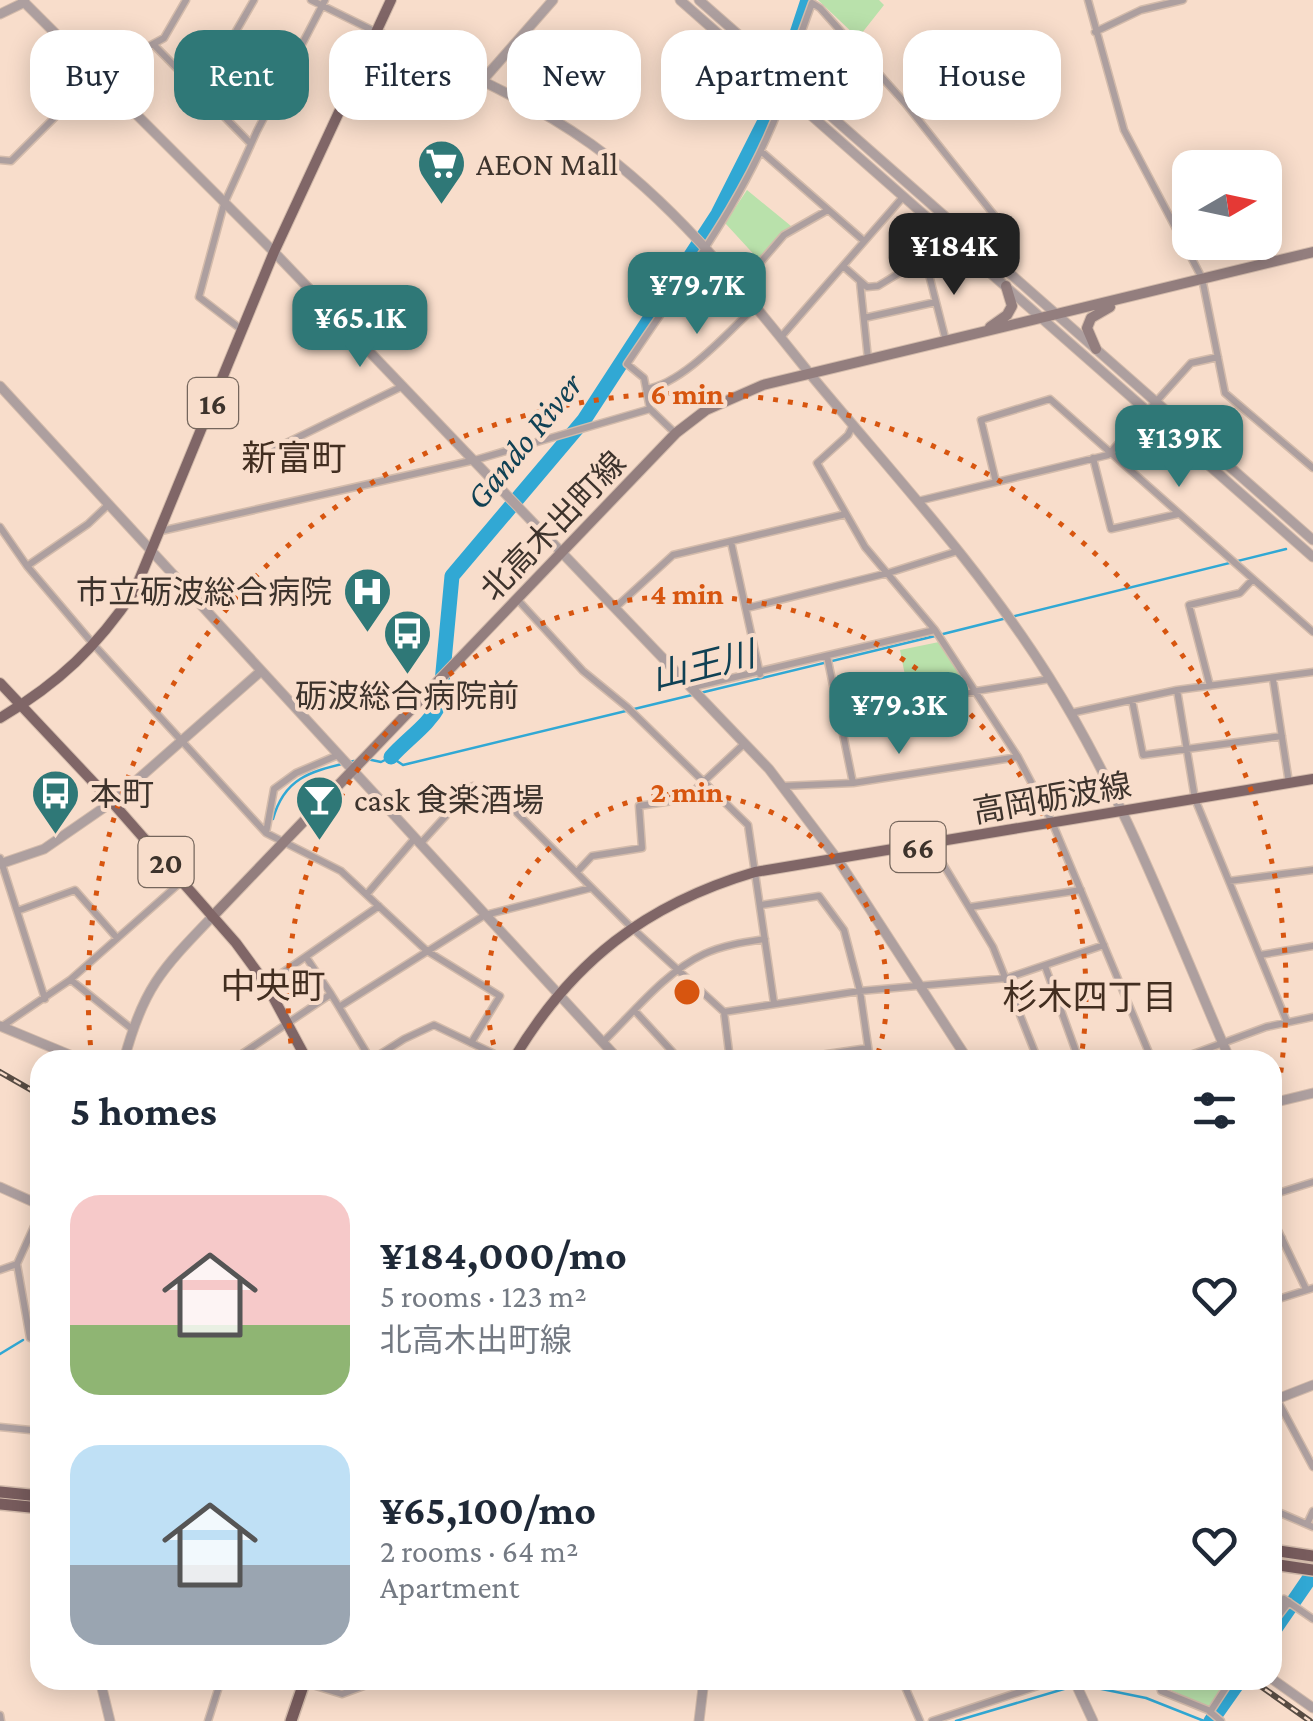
<!DOCTYPE html>
<meta charset="utf-8">
<style>
:root{--surface:#fff;--page:#f6f6f7;--text:#1f2937;--muted:#747a83;--accent:#2f7877}
body{margin:0;font-family:"Crimson Pro","Noto Sans JP",serif;background:var(--page);color:var(--text);height:100vh;display:flex;flex-direction:column;font-size:38px;white-space:nowrap}
*{box-sizing:border-box;margin:0}
p{font-size:32px;color:var(--muted)}
.icon{flex:none;width:55px;height:55px;fill:none;stroke:currentColor;stroke-width:2;stroke-linecap:round;stroke-linejoin:round}
.map{position:relative;flex:1;overflow:hidden}
.panel{position:absolute;left:30px;top:1050px;width:1252px;height:640px;display:flex;flex-direction:column;background:var(--surface);border-radius:30px;box-shadow:0 5px 25px #0003}
.panel>*{flex:none}
.guide{position:absolute;left:30px;top:30px;width:1255px;height:90px;display:flex;gap:20px}
.needle{width:65px;rotate:81deg}
.tools{position:absolute;left:1172px;top:150px;display:grid;gap:20px}
.tools a{display:grid;place-items:center;width:110px;height:110px;border-radius:20px;background:var(--surface);box-shadow:0 5px 25px #0003;font-size:50px}
.price{position:absolute;translate:-50% -85px;padding:0 22px;border-radius:20px;background:var(--accent);color:#fff;font-size:32px;line-height:65px;filter:drop-shadow(0 2px 5px #0008)}
.price::after{content:'';position:absolute;left:50%;top:60px;width:30px;height:22px;margin-left:-15px;background:inherit;clip-path:polygon(0 0,100% 0,50% 100%)}
.price.on{background:#222;color:#fff}
ul{padding:0;list-style:none}
li{display:flex;align-items:center;gap:30px;height:250px;padding:0 40px}
li span{display:grid;place-items:center;flex:none;width:280px;height:200px;border-radius:30px;color:#555}
li>.icon{margin-inline-start:auto}
span .icon{width:120px;height:120px;fill:#fffc;stroke-width:1}
li b{font-size:42px}
h2{display:flex;justify-content:space-between;align-items:center;height:120px;padding:0 40px;font-size:42px}
.tag{padding:0 35px;border-radius:30px;background:var(--surface);box-shadow:0 5px 25px #0003;font-size:35px;line-height:90px}
.tag.on{background:var(--accent);color:#fff}
.map>svg:first-child{display:block}
.green{fill:#b9e1ab}
.lines{fill:none;stroke-linecap:round;stroke-linejoin:round}
.stream{stroke:#31a8d4;stroke-width:2.5}
.river{stroke:#31a8d4;stroke-width:15}
.minor-casing{stroke:#d3bbab;stroke-width:9}
.tertiary-casing{stroke:#d3bbab;stroke-width:11}
.secondary-casing{stroke:#d3bbab;stroke-width:12}
.primary-casing{stroke:#d3bbab;stroke-width:12}
.trunk-casing{stroke:#d3bbab;stroke-width:14}
.minor{stroke:#ad9f9f;stroke-width:6}
.tertiary{stroke:#ad9f9f;stroke-width:9}
.secondary{stroke:#937e7e;stroke-width:10}
.primary{stroke:#806667;stroke-width:10}
.trunk{stroke:#785c5d;stroke-width:11}
.rail-casing{stroke:#584c43;stroke-width:6}
.rail{stroke:#f8ddcb;stroke-width:2.5;stroke-dasharray:8;stroke-linecap:butt}
.ring{fill:none;stroke:#d7550f;stroke-width:5;stroke-dasharray:5 10}
.labels{text-anchor:middle;dominant-baseline:central;stroke-width:8;stroke-linejoin:round;paint-order:stroke}
.shield{fill:#f8ddcb;stroke:#75665c;stroke-width:2.5}
.shield-label{font-size:30px;font-weight:bold;fill:#3d332c}
.poi-label{font-size:32px;fill:#3d332c;stroke:#f8ddcb;text-anchor:start}
.street-label{font-size:32px;fill:#3d332c;stroke:#f8ddcb}
.water-label{font-size:35px;font-style:italic;fill:#104154;stroke:#f8ddcb}
.neighbourhood-label{font-size:35px;fill:#422e20;stroke:#f8ddcb}
.centre{fill:#d7550f;stroke:#f8ddcb;stroke-width:5}
.ring-label{font-size:30px;text-anchor:middle;font-weight:bold;fill:#d7550f;stroke:#f8ddcb;stroke-width:8;stroke-linejoin:round;paint-order:stroke}
</style>
<div class="map">
<svg width="1313" height="1721" viewBox="0 0 1313 1721">
<rect width="100%" height="100%" fill="#f8ddcb"/>
<!-- green -->
<path class="green" d="M818,0H879L884,5L858,38Z
M747,190L791,226L759,260L725,223Z
M939,642L972,690L910,701L900,650Z
M1165,1680H1227L1210,1708L1166,1688Z"/>
<g class="lines">
<!-- stream -->
<path class="stream" d="M1011,617L1286,549
M943,634L1003,619
M700,693L935,636
M367,759L381,762L391,757L403,765L692,695
M273,819C285,775 314,771 354,761
M0,1354L23,1340
M1082,1685L1146,1698L1204,1721
M956,1721L1074,1686"/>
<!-- river -->
<path class="river" d="M391,757C408,738 428,726 440,704L452,576L584,420L718,214L774,103L808,0
M1272,1633L1309,1579
M1211,1721L1240,1680"/>
<defs>
<path id="minor" d="M311,0L376,32
M1088,0L1124,130L1202,278L1225,393L1313,468
M1095,32L1141,10L1183,0
M153,44L251,144
M786,75L812,3L820,8L905,103L1006,230L985,252
M201,92L254,0
M762,152L864,241
M0,160L11,161L97,75L164,38L186,0
M926,263L946,341
M843,266L867,287L878,286L906,269L952,256L960,246
M860,282L868,359
M740,286L784,235L828,210
M864,318L936,302
M242,330L199,297L224,204L257,131L325,0
M781,337L903,197
M646,389C683,384 728,332 755,307
M650,409L644,378L627,364C687,274 748,196 785,93
M853,425L848,435L817,463L865,547L935,630L1018,757L1052,822L1152,1060
M272,450L403,386
M1093,458L1111,529L1178,514
M996,482L981,420L1050,399L1313,632
M918,501L1108,455L1191,363L1218,357
M0,527L27,566L94,645L266,833L341,871L427,951L500,996L471,1043
M161,531L475,460L650,409L675,433
M731,542L760,674
M27,566L88,524L108,505
M517,599L583,671L627,707L748,825L774,1003
M616,607L673,555L846,514
M747,608L888,573L958,551
M827,656L853,783
M1273,679L1289,783
M1210,686L1189,605L1240,593L1253,579
M693,687L935,630
M1177,690L1195,799L1287,1022
M1132,700L1143,755L1282,736
M841,713L1050,679
M1071,713L1177,690L1313,672
M783,786L853,783L1018,757
M266,833L274,789L296,773L338,755
M421,843L473,786L489,791L509,805L631,927L724,1012L860,991L1007,978L1104,945
M931,844L993,947L1038,1060
M0,858L45,999
M577,872L592,856L642,848L639,806L685,799L744,744
M1229,881L1313,870
M367,894L415,838
M761,905L819,896L844,930L860,991L870,1060
M970,907L1081,890
M17,911L75,890L117,938
M1260,955L1313,946
M306,957L331,994
M1045,966L1079,1060
M71,980L132,1029
M266,984L379,906
M339,1007L371,1060L404,1039L434,1025L507,1060
M635,1011L680,1060
M724,1012L730,1060
M1,1027L70,980L181,882
M603,1042C633,1013 665,972 704,954C723,945 745,942 765,939
M233,1060L331,994L339,1007L485,915L591,888
M787,1060L868,1048
M1177,1060L1266,1027L1313,1017
M1272,1195L1313,1182
M1272,1218L1306,1289
M1272,1243L1282,1238
M17,1264L30,1338L40,1341
M0,1270L17,1264L40,1213
M1272,1301L1313,1288
M1272,1390L1313,1467
M0,1427L40,1431
M1278,1512L1313,1527
M1307,1524L1313,1511
M1272,1614L1284,1599L1313,1619
M1272,1624L1289,1602
M902,1680L920,1721
M1159,1680L1161,1691L1208,1710L1221,1721
M306,1683L342,1694L380,1680
M1210,1712L1231,1680
M0,1715L1,1721
M208,1721L221,1680
M932,1721L1056,1680"/>
<path id="tertiary" d="M22,0L274,252L769,769L838,860L968,1060
M680,0L1313,557
M699,0L1313,540
M0,14L25,2
M377,32C450,66 525,97 591,144C679,207 743,291 810,374C892,473 980,567 1049,677C1124,796 1174,931 1230,1060
M482,81L553,0
M0,386L619,1060
M0,864L44,849L112,802L261,671
M0,1026L82,1060
M124,1060C143,988 162,969 212,917
M1272,1103L1313,1093
M0,1187L40,1205
M1272,1401L1313,1385
M1272,1679L1313,1708
M100,1680L110,1721
M1074,1680L1093,1721
M699,1721L704,1680"/>
<path id="secondary" d="M990,327L1007,315L1012,306L1006,286
M1096,349L1087,328L1091,318L1110,307
M212,917L676,433L706,410L763,385L1313,252"/>
<path id="primary" d="M0,683L112,802L236,943L266,984L307,1060
M0,718C59,683 97,647 135,590L274,252L391,0
M513,1060C571,962 646,904 755,872L1313,779"/>
<path id="trunk" d="M0,1492L40,1496
M0,1504L40,1508
M1272,1550L1313,1556
M1272,1564L1313,1570
M291,1721L305,1680"/>
</defs>
<!-- minor casing -->
<use href="#minor" class="minor-casing"/>
<!-- tertiary casing -->
<use href="#tertiary" class="tertiary-casing"/>
<!-- secondary casing -->
<use href="#secondary" class="secondary-casing"/>
<!-- primary casing -->
<use href="#primary" class="primary-casing"/>
<!-- trunk casing -->
<use href="#trunk" class="trunk-casing"/>
<!-- minor -->
<use href="#minor" class="minor"/>
<!-- tertiary -->
<use href="#tertiary" class="tertiary"/>
<!-- secondary -->
<use href="#secondary" class="secondary"/>
<!-- primary -->
<use href="#primary" class="primary"/>
<!-- trunk -->
<use href="#trunk" class="trunk"/>
<defs>
<path id="rail" d="M0,1072L40,1095
M1252,1680L1310,1721"/>
</defs>
<!-- rail casing -->
<use href="#rail" class="rail-casing"/>
<!-- rail -->
<use href="#rail" class="rail"/>
</g>
<!-- distance rings -->
<g class="ring">
<path d="M498 1059A200 200 0 1 1 876 1059"/>
<path d="M293 1058A399 399 0 1 1 1081 1058"/>
<path d="M92 1060A599 599 0 1 1 1273 1117"/>
</g>
<!-- icons -->
<defs>
<symbol id="supermarket-pin" viewBox="-11 -11 22 30"><path d="M0 17L-7.5 6A9.5 9.5 0 1 1 7.5 6Z" fill="#2f7877" stroke="#f8ddcb"/><path d="M-6-5.5h2.5l.6 2H6L4.5 2H-2.5L-4.4-4H-6ZM-1.5 3.2a1.3 1.3 0 1 0 .1 0ZM3 3.2a1.3 1.3 0 1 0 .1 0Z" fill="#fff"/></symbol>
<symbol id="hospital-pin" viewBox="-11 -11 22 30"><path d="M0 17L-7.5 6A9.5 9.5 0 1 1 7.5 6Z" fill="#2f7877" stroke="#f8ddcb"/><path d="M-5-5h3v3.5h4V-5h3V5h-3V1.5h-4V5h-3Z" fill="#fff"/></symbol>
<symbol id="bus-pin" viewBox="-11 -11 22 30"><path d="M0 17L-7.5 6A9.5 9.5 0 1 1 7.5 6Z" fill="#2f7877" stroke="#f8ddcb"/><path d="M-5-6H5V4H4V6H2V4H-2V6H-4V4H-5ZM-3.5-4V0h7V-4ZM-3.5 1.2v1.5H-2V1.2ZM2 1.2v1.5H3.5V1.2Z" fill="#fff"/></symbol>
<symbol id="bar-pin" viewBox="-11 -11 22 30"><path d="M0 17L-7.5 6A9.5 9.5 0 1 1 7.5 6Z" fill="#2f7877" stroke="#f8ddcb"/><path d="M-6-5H6L.8 .8V4.5H3.5V6h-7V4.5H-.8V.8Z" fill="#fff"/></symbol>
</defs>
<g fill-rule="evenodd">
<use href="#supermarket-pin" x="414" y="136" width="55" height="75"/>
<use href="#hospital-pin" x="340" y="564" width="55" height="75"/>
<use href="#bus-pin" x="380" y="606" width="55" height="75"/>
<use href="#bus-pin" x="28" y="766" width="55" height="75"/>
<use href="#bar-pin" x="292" y="772" width="55" height="75"/>
</g>
<g class="labels">
<!-- shield labels -->
<g class="shield">
<rect x="188" y="378" width="50" height="50" rx="8"/>
<rect x="890.5" y="822" width="55" height="50" rx="8"/>
<rect x="138.5" y="837" width="55" height="50" rx="8"/>
</g>
<g class="shield-label">
<text x="213" y="403">16</text>
<text x="918" y="847">66</text>
<text x="166" y="862">20</text>
</g>
<!-- poi labels -->
<g class="poi-label">
<text x="476" y="164">AEON Mall</text>
<text x="332" y="592" text-anchor="end">市立砺波総合病院</text>
<text x="407" y="696" text-anchor="middle">砺波総合病院前</text>
<text x="90" y="794">本町</text>
<text x="354" y="800">cask 食楽酒場</text>
</g>
<!-- street labels -->
<g class="street-label">
<text transform="translate(553 526) rotate(-46)">北高木出町線</text>
<text transform="translate(1052 798) rotate(-10)">高岡砺波線</text>
</g>
<!-- water labels -->
<g class="water-label">
<text transform="translate(524 441) rotate(-51)">Gando River</text>
<text transform="translate(703 666) rotate(-14)">山王川</text>
</g>
<!-- neighbourhood labels -->
<g class="neighbourhood-label">
<text x="294" y="458">新富町</text>
<text x="273" y="986">中央町</text>
<text x="1090" y="997">杉木四丁目</text>
</g>
</g>
<circle cx="687" cy="992" r="15" class="centre"/>
<g class="ring-label">
<text x="687" y="404">6 min</text>
<text x="687" y="604">4 min</text>
<text x="687" y="802">2 min</text>
</g>
</svg>
<div class="tools">
<a><svg class="needle" viewBox="-14 -14 28 28"><path d="M0-13l5 13h-10z" fill="#e53935"/><path d="M0 13l5-13h-10z" fill="#747a83"/></svg></a>
</div>
<b class="price on" style="left:954px;top:298px">¥184K</b>
<b class="price" style="left:697px;top:337px">¥79.7K</b>
<b class="price" style="left:360px;top:370px">¥65.1K</b>
<b class="price" style="left:1179px;top:490px">¥139K</b>
<b class="price" style="left:899px;top:757px">¥79.3K</b>
<div class="guide">
<a class="tag">Buy</a>
<a class="tag on">Rent</a>
<a class="tag">Filters</a>
<a class="tag">New</a>
<a class="tag">Apartment</a>
<a class="tag">House</a>
</div>
<section class="panel">
<h2>5 homes<svg class="icon" aria-label="filters" viewBox="0 0 24 24"><path d="M4 7h16M4 17h16"/><circle cx="9" cy="7" r="2"/><circle cx="15" cy="17" r="2"/></svg></h2>
<ul>
<li><span style="background:linear-gradient(#f6c9c9 65%,#8fb573 0)"><svg class="icon" aria-label="home" viewBox="0 0 24 24"><path d="M3 11l9-7 9 7M6 9v11h12V9"/></svg></span><div><b>¥184,000/mo</b><p>5 rooms · 123 m²</p><p>北高木出町線</p></div><svg class="icon" aria-label="heart" viewBox="0 0 24 24"><path d="M12 20l-8-8c-3-5 5-10 8-4 3-6 11-1 8 4z"/></svg></li>
<li><span style="background:linear-gradient(#bfe0f5 60%,#9aa5b1 0)"><svg class="icon" aria-label="home" viewBox="0 0 24 24"><path d="M3 11l9-7 9 7M6 9v11h12V9"/></svg></span><div><b>¥65,100/mo</b><p>2 rooms · 64 m²</p><p>Apartment</p></div><svg class="icon" aria-label="heart" viewBox="0 0 24 24"><path d="M12 20l-8-8c-3-5 5-10 8-4 3-6 11-1 8 4z"/></svg></li>
</ul>
</section>
</div>
